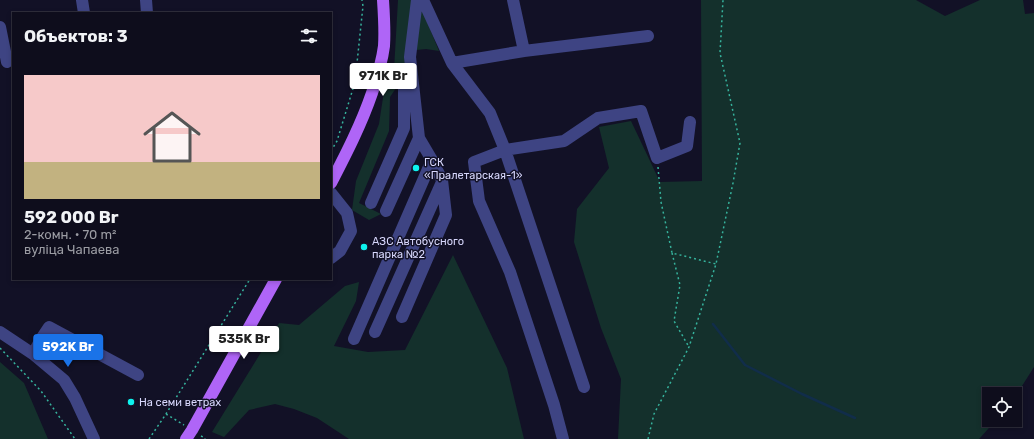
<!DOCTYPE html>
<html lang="ru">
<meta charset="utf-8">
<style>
:root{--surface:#0e0d1c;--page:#171625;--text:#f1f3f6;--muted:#9b9ca3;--line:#2e2d3b;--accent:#1a73e8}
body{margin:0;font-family:Rubik,sans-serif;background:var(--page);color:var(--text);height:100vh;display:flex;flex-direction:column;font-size:15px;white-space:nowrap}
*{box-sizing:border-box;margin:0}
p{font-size:13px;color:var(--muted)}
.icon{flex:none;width:22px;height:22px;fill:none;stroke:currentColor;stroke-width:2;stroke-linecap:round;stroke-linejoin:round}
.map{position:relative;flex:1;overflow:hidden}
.details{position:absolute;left:12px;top:12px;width:320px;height:268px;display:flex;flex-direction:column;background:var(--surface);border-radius:0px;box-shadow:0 2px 6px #0003,0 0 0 1px var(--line)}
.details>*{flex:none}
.tools{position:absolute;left:982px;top:387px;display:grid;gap:8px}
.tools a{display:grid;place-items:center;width:40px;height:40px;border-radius:0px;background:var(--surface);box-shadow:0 2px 6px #0003,0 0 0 1px var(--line);font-size:20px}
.price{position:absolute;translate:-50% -34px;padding:0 9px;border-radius:4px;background:#fff;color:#222;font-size:13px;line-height:26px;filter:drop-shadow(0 1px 2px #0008)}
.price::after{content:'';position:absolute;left:50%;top:24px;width:12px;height:9px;margin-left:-6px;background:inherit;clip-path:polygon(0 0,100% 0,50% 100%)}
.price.selected{background:var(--accent);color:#fff}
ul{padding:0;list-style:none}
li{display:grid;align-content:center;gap:8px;height:212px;padding:0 12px}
li span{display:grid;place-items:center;height:124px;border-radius:0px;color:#555}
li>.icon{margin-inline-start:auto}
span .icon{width:72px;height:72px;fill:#fffc;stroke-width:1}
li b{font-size:17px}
h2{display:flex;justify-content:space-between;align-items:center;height:48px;padding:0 12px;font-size:17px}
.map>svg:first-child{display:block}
.green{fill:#14302c}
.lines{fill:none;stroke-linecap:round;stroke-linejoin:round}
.stream{stroke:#112d4a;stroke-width:2.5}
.path{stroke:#36b39d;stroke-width:1.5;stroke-dasharray:2 3;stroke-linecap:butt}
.minor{stroke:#3e4483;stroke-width:12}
.major{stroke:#af65f7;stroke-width:12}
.poi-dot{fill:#0ef3ef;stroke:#121126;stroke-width:1.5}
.labels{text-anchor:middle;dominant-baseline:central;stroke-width:3;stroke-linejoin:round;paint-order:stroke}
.poi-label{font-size:11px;fill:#d8d8fd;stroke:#121126;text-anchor:start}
</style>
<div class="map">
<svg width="1034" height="439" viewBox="0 0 1034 439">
<rect width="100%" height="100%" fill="#121126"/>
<!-- green -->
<path class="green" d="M398,0H416L423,12L439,51L426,49L407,51L409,69L390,97L389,131L359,203L381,214L369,220L352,210L356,181L379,124L384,91L394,70Z
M701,0H916L945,16L980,0H1023L1025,14L1034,13V367L1015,397V394H989V420H996L980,438L979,439H618L621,379L601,328L574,242L577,209L609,168L599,127L631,121L660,182L702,181Z
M453,255L507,368L524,439H349L317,418L294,409L275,404L249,410L224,437L212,432L279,323L299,325L345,286L359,282L356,301L334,346L368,352L405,350Z
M0,362L24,383L48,439H0Z"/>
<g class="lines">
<!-- stream -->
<path class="stream" d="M713,324L745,365L802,394L855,418"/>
<!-- path -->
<path class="path" d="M331,151L337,141L355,82L363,6L362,0
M658,167L661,202L672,253L716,264
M672,253L680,285L674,321L689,347
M0,348L41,391L75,439
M166,414L184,425
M201,436L205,438V439
M149,439L166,414L250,279
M648,439L654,414L689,347L716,264L733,183L740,143L720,53L723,0"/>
<!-- minor -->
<path class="minor" d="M82,0L84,13
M146,0L147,13
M423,0L452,63L490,113L505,150L564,141L598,118L641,111L657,158L687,146L690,122
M513,0L524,51
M0,27L7,62
M452,63L524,51L648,36
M331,193L347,213L351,231L340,251L331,258
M371,203L404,128V81L411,70
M386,211L419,138
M402,317L446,215L442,180L432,160L419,138L410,57L417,0
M0,332L33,354L64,380L75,398L94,439
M375,332L442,182
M354,339L432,160
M33,354L41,339L49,327L138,375
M563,439L554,405L510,272L479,201L474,162L505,150L584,387"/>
<!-- major -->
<path class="major" d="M331,183C346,154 361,125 372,93C377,78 382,62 384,46C385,31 384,15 383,0
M186,439L192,430L276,279"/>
</g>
<!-- markers -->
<g class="poi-dot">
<circle cx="416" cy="168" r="4"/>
<circle cx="364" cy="247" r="4"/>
<circle cx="131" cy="402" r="4"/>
</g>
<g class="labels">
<!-- poi labels -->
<g class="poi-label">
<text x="424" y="162">ГСК<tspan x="424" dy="13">«Пралетарская-1»</tspan></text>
<text x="372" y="241">АЗС Автобусного<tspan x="372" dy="13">парка №2</tspan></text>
<text x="139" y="402">На семи ветрах</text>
</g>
</g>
</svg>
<div class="tools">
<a><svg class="icon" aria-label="locate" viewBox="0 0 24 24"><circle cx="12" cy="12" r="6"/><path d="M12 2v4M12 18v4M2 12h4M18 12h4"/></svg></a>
</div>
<b class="price" style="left:383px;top:97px">971K Br</b>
<b class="price" style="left:244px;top:360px">535K Br</b>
<b class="price selected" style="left:68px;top:368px">592K Br</b>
<section class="details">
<h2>Объектов: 3<svg class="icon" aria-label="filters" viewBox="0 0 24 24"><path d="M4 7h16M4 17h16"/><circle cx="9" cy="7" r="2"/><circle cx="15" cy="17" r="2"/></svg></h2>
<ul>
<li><span style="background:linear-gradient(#f6c9c9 70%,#c2b280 0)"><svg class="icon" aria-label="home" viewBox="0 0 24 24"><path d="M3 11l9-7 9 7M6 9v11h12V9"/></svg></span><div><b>592 000 Br</b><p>2-комн. · 70 m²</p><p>вуліца Чапаева</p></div></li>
</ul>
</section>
</div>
